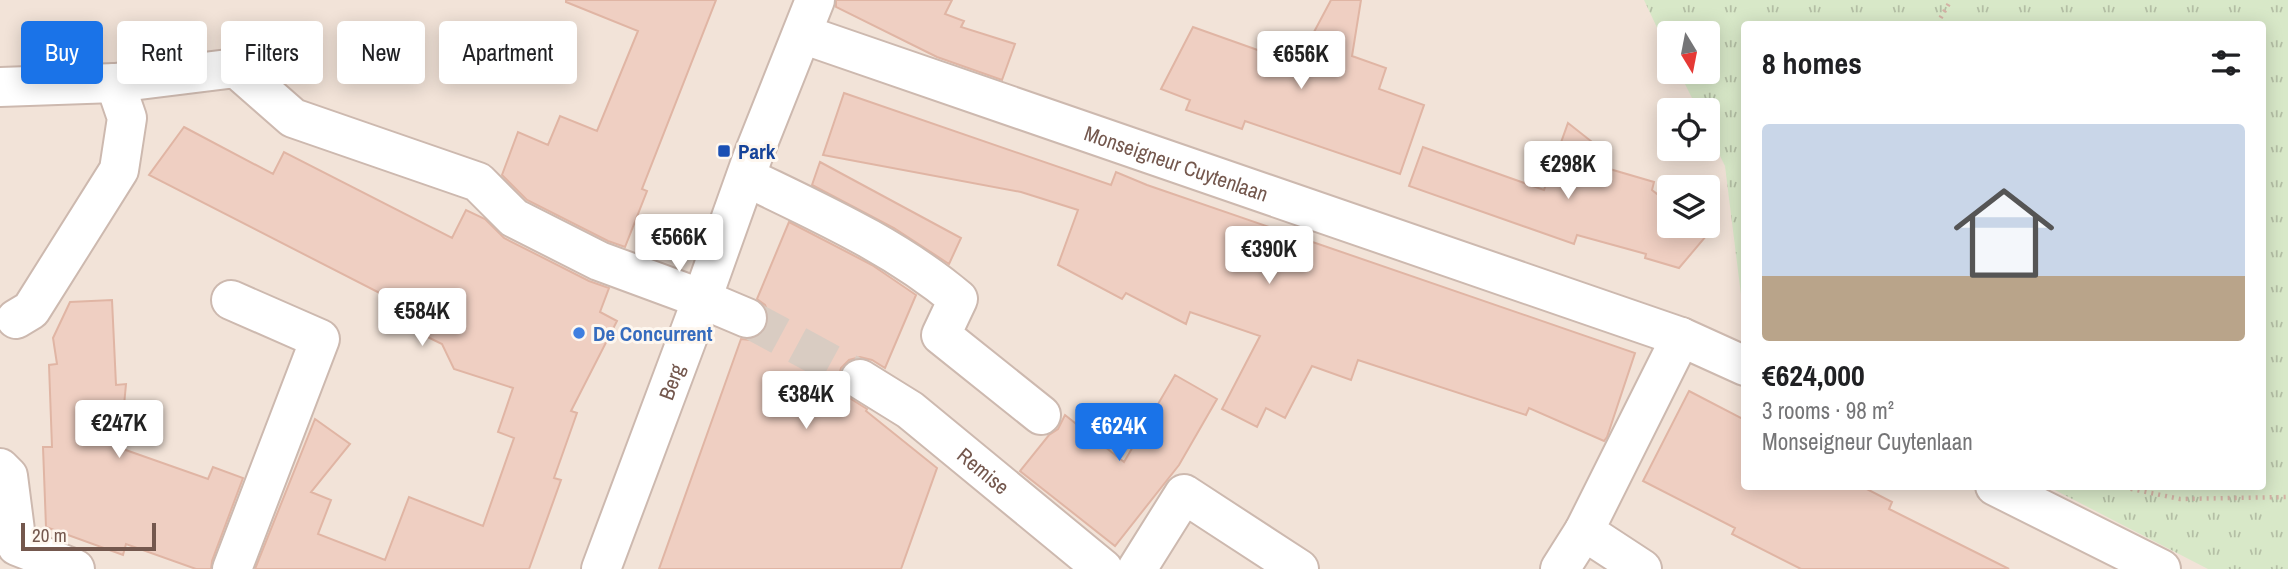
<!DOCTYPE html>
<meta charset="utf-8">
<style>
:root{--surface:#fff;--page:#f6f6f6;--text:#202124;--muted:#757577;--line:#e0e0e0;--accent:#1a73e8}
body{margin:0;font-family:"Archivo Narrow",sans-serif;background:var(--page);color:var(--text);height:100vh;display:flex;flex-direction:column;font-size:26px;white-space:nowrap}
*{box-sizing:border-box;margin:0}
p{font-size:23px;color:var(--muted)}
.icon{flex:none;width:38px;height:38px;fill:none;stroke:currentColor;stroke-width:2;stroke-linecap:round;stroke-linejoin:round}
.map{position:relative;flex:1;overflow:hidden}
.drawer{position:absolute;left:1741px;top:21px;width:525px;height:469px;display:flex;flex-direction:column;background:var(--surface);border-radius:7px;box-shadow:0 4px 18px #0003}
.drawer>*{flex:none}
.top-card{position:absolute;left:21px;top:21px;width:665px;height:63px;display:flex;gap:14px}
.needle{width:46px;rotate:170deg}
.fabs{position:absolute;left:1657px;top:21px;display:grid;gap:14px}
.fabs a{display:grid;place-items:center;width:63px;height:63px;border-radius:7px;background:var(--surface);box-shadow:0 4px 18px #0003;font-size:35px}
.scale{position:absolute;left:21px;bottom:18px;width:135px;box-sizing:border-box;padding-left:7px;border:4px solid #74584e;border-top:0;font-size:19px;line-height:24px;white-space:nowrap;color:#74584e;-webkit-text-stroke:5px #fef7ef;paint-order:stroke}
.price{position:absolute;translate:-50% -60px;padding:0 16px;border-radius:7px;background:#fff;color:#222;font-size:23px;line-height:46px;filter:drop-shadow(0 2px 4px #0008)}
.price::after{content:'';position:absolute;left:50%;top:42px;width:21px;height:16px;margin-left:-10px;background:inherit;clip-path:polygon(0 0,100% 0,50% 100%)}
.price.selected{background:var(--accent);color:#fff}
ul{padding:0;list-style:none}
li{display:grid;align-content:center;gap:14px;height:371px;padding:0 21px}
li+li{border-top:2px solid var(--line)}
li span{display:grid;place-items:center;height:217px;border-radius:7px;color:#555}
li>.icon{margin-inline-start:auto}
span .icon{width:126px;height:126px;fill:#fffc;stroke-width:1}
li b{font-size:30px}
h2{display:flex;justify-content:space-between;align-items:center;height:84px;padding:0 21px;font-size:30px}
.pill{padding:0 24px;border-radius:7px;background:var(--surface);box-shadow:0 4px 18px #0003;font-size:24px;line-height:63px}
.pill.selected{background:var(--accent);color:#fff}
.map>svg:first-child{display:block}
.residential{fill:#f2e3d8;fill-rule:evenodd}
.grass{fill:url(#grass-tufts)}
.building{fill:#efcfc2;stroke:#e0b5a4;stroke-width:2}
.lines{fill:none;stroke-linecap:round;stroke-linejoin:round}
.minor-tunnel{stroke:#d9ccc2;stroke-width:38;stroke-dasharray:38 19;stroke-linecap:butt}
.minor-casing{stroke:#cdb9af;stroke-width:42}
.path{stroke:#d4b2a5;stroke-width:4.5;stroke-dasharray:2 5;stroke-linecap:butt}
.minor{stroke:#fff;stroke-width:38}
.transit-dot{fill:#1a4fb4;stroke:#fef7ef;stroke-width:2.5}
.shop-dot{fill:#3f7fe0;stroke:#fef7ef;stroke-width:2.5}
.labels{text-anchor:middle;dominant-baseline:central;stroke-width:6;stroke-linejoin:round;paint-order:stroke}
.transit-label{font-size:21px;font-weight:bold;fill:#164399;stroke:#fef7ef;text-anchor:start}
.street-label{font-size:21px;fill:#74584e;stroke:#fef7ef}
.shop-label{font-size:21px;font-weight:bold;fill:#366cbe;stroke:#fef7ef;text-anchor:start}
</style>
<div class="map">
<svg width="2288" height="569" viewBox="0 0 2288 569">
<defs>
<pattern id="grass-tufts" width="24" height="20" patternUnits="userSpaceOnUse" patternTransform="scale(1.75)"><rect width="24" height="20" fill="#d8e8c8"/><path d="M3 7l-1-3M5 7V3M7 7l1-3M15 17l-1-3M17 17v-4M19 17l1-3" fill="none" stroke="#b4bfa5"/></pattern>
</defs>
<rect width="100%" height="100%" fill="#fbf2e9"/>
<!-- residential -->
<path class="residential" d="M0,0H2288V569H0ZM1745,24H2263V486H1745ZM1670,33H1708V72H1670ZM1670,110H1708V149H1670ZM1670,187H1708V226H1670Z"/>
<!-- grass -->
<path class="grass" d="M1644,0H2288V569H2208L2049,487L2263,486V24H1745V327L1725,166L1708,132V110H1698L1679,72H1708V33H1670L1669,53Z"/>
<!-- building -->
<path class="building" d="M566,0H716L642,189L647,191L625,247L608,241L527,200L502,175L518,132L548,145L560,116L597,131L638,31L566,2Z
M836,0H952L945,14L964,21L961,27L1015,44L1002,80L937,57L836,7Z
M1331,0H1361L1352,56L1386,68L1379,89L1424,105L1400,174L1245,121L1242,129L1186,110L1190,100L1161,89L1193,27L1297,64Z
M844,93L1111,185L1116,172L1147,185L1635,353L1607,437L1604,441L1529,408L1526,415L1358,360L1351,380L1312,366L1285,418L1266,408L1257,427L1222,409L1260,336L1190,312L1186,324L1126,293L1122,299L1058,265L1078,210L1021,192L823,155Z
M1568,123L1601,149L1596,165L1654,182L1652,190L1670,204V226H1696L1707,235L1679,268L1645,258L1646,254L1577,235L1574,244L1409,186L1423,147L1544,190Z
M184,127L273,174L284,152L452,238L466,210L485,219L504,238L589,281L609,288L600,312L617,321L571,411L577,413L554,478L561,480L529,569H255L315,419L350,444L311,492L331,500L318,534L385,560L409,497L483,526L514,438L498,432L513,388L454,369L442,344L403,325L411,309L149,175Z
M820,162L961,238L949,264L894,228L812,185Z
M789,222L872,265L916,295L885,368L872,360L860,357L849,360L841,368L838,378L840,389L848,397L867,409L866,411L937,468L901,569H659L741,339L750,340L760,336L767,326L769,315L765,305L757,299Z
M112,300L116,385L126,384L120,448L208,479L213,467L243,478L212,561L211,569H196L126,544L123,555L46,527L43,447H52L49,365L57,364L53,338L70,302Z
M1175,375L1217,399L1179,465L1115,546L1020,471L1049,435L1058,429L1065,415L1124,462Z
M1689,391L1745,420V486H1861L1892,502L1889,509L2009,569H1801L1732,534L1735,528L1643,481Z"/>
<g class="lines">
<!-- minor-tunnel -->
<path class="minor-tunnel" d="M747,318L860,379"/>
<defs>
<g id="minor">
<path id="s1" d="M802,34L1681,337L1745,366"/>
<path d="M0,87L115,83L236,68L293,118L478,182L514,218L599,261L702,299L747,318"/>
<path d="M746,177C820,213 895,246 958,299L941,335L1041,415"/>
<path d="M231,300L320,339L232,569"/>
<path d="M16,319L31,310L119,170L127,118L115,83"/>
<path id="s2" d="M860,379L910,410L1103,569"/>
<path d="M0,468L8,476L17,546L75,569"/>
<path d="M1995,486L2161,569"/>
<path id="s3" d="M601,569L702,299L753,156L815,0"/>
<path d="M1137,569L1184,494L1299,569"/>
<path d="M1560,569L1584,531"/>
<path d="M1642,569L1584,531L1681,337"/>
</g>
</defs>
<!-- minor casing -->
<use href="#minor" class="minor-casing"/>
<!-- path -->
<path class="path" d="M1937,24L1951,0
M2117,486L2180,499L2288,497"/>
<!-- minor -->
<use href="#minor" class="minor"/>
</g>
<!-- markers -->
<rect class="transit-dot" x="717" y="144" width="14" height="14" rx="3.5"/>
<circle class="shop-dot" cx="579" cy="333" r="7"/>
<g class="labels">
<!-- transit labels -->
<g class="transit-label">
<text x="738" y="151">Park</text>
</g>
<!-- street labels -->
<g class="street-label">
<text stroke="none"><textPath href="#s1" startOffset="396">Monseigneur Cuytenlaan</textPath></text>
<text stroke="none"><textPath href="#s3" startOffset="200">Berg</textPath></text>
<text stroke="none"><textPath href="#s2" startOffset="154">Remise</textPath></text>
</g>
<!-- shop labels -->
<g class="shop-label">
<text x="593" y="333">De Concurrent</text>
</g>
</g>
</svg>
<div class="fabs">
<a><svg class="needle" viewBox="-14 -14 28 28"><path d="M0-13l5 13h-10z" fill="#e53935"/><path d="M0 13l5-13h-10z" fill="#757577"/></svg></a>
<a><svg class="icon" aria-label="locate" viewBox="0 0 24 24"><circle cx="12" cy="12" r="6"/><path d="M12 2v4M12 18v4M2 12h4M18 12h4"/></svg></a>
<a><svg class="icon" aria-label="layers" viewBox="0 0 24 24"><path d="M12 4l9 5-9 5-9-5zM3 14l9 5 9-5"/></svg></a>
</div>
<div class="scale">20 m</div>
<b class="price" style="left:1301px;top:91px">€656K</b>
<b class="price" style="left:1568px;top:201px">€298K</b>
<b class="price" style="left:679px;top:274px">€566K</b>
<b class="price" style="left:1269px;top:286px">€390K</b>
<b class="price" style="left:422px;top:348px">€584K</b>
<b class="price" style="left:806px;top:431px">€384K</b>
<b class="price" style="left:119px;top:460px">€247K</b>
<b class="price selected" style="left:1119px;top:463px">€624K</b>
<div class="top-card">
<a class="pill selected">Buy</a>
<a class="pill">Rent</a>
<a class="pill">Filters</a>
<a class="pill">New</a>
<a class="pill">Apartment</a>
</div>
<section class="drawer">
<h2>8 homes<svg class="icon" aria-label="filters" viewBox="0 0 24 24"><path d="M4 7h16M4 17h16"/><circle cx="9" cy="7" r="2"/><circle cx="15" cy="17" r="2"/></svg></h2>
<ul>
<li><span style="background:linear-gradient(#c9d6e8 70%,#b9a48a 0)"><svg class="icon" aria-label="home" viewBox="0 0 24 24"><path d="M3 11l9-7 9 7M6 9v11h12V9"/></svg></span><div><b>€624,000</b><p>3 rooms · 98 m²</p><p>Monseigneur Cuytenlaan</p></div></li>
</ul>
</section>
</div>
